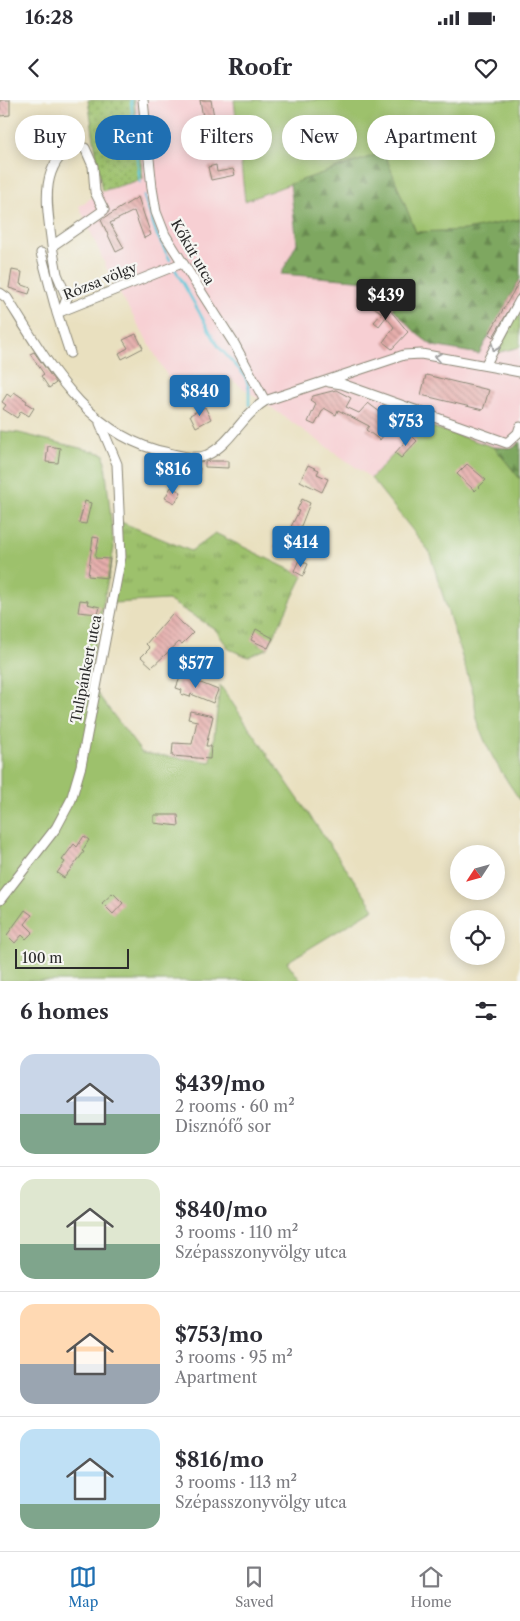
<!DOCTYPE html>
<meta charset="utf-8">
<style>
:root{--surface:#fff;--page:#f7f7f7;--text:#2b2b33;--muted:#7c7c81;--line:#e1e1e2;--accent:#1f6fb2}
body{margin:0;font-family:"Libre Caslon Text",serif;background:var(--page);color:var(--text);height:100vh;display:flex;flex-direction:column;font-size:19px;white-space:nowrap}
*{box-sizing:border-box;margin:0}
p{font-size:16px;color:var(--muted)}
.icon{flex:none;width:28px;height:28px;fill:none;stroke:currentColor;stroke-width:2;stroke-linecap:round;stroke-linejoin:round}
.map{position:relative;height:881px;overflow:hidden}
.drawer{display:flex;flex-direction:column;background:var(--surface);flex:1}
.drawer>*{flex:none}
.top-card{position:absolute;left:15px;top:15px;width:490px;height:45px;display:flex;gap:10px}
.needle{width:32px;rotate:234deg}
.tools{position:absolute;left:450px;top:745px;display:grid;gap:10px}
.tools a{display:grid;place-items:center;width:55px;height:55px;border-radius:50%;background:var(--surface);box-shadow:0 2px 12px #0003;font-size:25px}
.scale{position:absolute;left:15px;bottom:12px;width:114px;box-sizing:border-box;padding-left:5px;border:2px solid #2b2b2b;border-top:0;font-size:14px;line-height:18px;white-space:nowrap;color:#2b2b2b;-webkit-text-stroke:4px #f6f6f2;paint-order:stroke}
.price{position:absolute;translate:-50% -42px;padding:0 11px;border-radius:5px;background:var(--accent);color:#fff;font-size:16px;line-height:32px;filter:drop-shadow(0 1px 2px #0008)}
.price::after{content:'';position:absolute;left:50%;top:30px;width:15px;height:11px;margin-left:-8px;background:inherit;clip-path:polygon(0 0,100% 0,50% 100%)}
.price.selected{background:#222;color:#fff}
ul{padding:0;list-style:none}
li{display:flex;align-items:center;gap:15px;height:125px;padding:0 20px}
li+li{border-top:1px solid var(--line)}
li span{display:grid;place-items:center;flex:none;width:140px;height:100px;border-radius:15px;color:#555}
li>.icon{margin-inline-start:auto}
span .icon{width:60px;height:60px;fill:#fffc;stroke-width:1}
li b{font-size:21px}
h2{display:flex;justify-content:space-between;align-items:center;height:60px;padding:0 20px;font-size:21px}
.tag{padding:0 18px;border-radius:22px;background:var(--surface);box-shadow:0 2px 12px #0003;font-size:18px;line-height:45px}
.tag.selected{background:var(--accent);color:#fff}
.status{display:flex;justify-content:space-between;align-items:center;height:35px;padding:0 25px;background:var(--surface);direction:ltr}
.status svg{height:14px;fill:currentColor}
header{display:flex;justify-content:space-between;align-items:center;height:65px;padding:0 20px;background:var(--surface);font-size:22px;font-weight:700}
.dock{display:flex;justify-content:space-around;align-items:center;height:70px;border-top:1px solid var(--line);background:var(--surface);font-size:14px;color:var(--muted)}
.dock a{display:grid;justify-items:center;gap:2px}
.dock .selected{color:var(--accent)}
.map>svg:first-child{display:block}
.built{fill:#f7cfd3}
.grass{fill:url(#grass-dots);stroke:#64764c}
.forest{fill:url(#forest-firs);stroke:#546946}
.park{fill:url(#park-tufts);stroke:#64764c}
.garden{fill:#9dc16c;stroke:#64764c}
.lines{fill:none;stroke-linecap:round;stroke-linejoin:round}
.stream{stroke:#5ec7da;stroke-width:2.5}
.building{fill:url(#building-back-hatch)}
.minor-casing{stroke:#8a8675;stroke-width:11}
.minor{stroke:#fff;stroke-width:9}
.oneway{stroke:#a0a0a0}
.labels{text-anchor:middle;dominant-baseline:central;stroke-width:4.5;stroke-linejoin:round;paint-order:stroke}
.street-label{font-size:14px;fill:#2b2b2b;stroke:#f6f6f2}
</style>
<div class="status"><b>16:28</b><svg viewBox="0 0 49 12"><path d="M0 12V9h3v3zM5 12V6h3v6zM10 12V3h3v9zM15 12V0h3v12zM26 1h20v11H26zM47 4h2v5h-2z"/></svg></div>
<header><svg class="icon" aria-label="back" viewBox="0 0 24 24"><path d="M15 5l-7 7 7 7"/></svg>Roofr<svg class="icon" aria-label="heart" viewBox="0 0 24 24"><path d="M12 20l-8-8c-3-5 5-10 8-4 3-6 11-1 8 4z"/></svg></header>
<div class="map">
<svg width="520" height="881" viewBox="0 0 520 881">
<defs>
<pattern id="grass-dots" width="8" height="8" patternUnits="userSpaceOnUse" patternTransform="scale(1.25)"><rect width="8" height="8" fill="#9dc16c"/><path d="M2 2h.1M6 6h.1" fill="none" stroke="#809d59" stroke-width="1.8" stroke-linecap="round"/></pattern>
<pattern id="forest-firs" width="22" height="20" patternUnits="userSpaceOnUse" patternTransform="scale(1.25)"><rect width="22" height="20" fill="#7ea760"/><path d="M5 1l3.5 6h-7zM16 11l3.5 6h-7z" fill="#67884f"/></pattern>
<pattern id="park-tufts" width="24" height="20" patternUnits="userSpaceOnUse" patternTransform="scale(1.25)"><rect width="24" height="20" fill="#9dc16c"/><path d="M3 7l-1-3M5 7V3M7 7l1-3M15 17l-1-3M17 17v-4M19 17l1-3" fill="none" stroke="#809d59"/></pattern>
<pattern id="building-back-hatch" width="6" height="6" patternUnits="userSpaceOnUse" patternTransform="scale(1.25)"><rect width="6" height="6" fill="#e6aeac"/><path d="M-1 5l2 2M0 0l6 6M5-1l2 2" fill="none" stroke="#bb8e8c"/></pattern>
</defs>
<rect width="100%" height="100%" fill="#f6f6f2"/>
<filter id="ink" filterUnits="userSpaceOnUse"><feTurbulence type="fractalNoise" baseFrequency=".02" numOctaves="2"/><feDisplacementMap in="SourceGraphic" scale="10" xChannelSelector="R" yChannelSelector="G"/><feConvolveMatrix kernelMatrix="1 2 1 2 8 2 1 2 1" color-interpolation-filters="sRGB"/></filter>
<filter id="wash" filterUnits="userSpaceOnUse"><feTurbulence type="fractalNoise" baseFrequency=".0096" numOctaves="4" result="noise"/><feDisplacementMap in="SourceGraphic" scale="20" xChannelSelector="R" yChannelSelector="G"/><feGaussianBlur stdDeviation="1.12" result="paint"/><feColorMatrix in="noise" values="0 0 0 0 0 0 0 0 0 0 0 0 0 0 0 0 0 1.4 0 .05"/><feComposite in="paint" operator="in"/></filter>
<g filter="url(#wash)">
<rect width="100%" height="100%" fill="#e9e0bf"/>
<!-- built -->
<path class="built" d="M134,0H234L245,101L290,84L297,143L281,174L367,181L417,234L433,246L479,254L520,179V341L513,348L494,347L423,324L371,378L229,278L184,305L111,178L79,106L102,91L143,79Z"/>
<!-- grass -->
<path class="grass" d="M88,0H134L143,79L102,91Z"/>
<!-- forest -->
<path class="forest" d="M384,52L416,132L465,130L520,119V179L479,254L433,246L417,234L367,181L281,174L297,143L290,84Z
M520,341V379L494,347L513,348Z"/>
<!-- park -->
<path class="park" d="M520,200V247L492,254Z
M121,422L191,451L215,433L303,476L268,548L248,557L229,549L215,529L168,500L113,503Z"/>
<!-- garden -->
<path class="garden" d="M234,0H520V119L465,130L416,132L384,52L290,84L245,101Z
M423,324L494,347L520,379V700C502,674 473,631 475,599L429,451L371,378Z
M0,331L19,333L104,354L114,448L88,581L142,653L211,662L220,585L374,809L287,862L301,881H0Z"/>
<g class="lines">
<!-- stream -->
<path class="stream" d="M131,0L140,82
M144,96L157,135L170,160
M175,169L218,246L245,276L249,288V305"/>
</g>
<g id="blocks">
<!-- building -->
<path class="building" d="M0,0H10V15L0,16Z
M200,0H211L217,33L206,35Z
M216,65L217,72L233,69L235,75L211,80L208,67Z
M138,97L151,135L144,138L134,111L110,123L124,148L116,152L101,120Z
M12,170L22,172L20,184L31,188L29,194L9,188Z
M520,180V191L493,237L489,234Z
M361,193L386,207L390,201L395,204L390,210L408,232L392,249L383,242L394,227L386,217L379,226L374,222L382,213L367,202L365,207L358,204Z
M136,234L143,248L122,259L119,253L128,248L123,240Z
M34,252L56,283L49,288L41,276L44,274L30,254Z
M426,275L489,290L483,310L421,295Z
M336,290L351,298L346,307L359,313L368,303L393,322L380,340L366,330L369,326L338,310L336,315L324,308L315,325L308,322L316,304L310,300L313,296Z
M14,292L27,301L26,303L34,308L29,316L21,311L17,318L3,309L6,305L2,302L7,294L11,297Z
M205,307L211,319L196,327L190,315Z
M411,335L417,341L401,358L395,353Z
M48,346L60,348L58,363L46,362Z
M152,355L172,360L171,365L150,364Z
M210,361H228V368L205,367V362Z
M177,364L200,368L199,376L176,372Z
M467,364L486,380L475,391L457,374Z
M308,365L319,370L317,374L328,379L322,392L300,381Z
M171,387L181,392L175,403L165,398Z
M302,399L310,403L290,454L274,447L277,442L282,444L299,411L297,410Z
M85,401L91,403L86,424L79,423Z
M93,437L99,438L95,458L110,459L107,478L88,476Z
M299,460L308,464L303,476L294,471Z
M80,500L88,501L87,504L100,507L98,514L78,512Z
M172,514L193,533L182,544L179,542L152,567L141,557L150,548L146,544Z
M256,529L273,538L268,548L251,540Z
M181,575L218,590L213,603L191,594L190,597L181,594L182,590L176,588Z
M190,611L213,616L206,646H211L210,659L172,656L173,643L192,644L197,621L188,619Z
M154,715H178L179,726L154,723Z
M84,736L89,740L82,751L84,752L64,778L57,773L65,762L62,760L74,744L77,747Z
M113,793L123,803L113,814L102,803Z
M25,810L32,815L25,824L33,832L26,839L22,835L15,843L7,835Z"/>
</g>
</g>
<g filter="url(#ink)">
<use href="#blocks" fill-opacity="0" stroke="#8a8675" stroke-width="1"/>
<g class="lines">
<defs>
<path id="minor" d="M143,0L152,88L156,112L165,135L235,245L265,301
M73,45L85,48L93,66L95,92L104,110L52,146C48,109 37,69 73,45Z
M52,146L57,174L67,198L62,211L182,163
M41,153L57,213
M0,193L7,198C48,263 87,337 169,353C181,356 195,360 207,355C231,344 242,315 265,301L404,255L421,254L520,272
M62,211L57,213L70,253
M486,264L520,200
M329,282L342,284L507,343L518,333L520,327
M0,800L56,728L71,700L81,666L121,457L117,364L100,323"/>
</defs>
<!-- minor casing -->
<use href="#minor" class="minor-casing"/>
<!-- minor -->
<use href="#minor" class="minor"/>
</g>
<!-- one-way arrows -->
<defs><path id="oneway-chevron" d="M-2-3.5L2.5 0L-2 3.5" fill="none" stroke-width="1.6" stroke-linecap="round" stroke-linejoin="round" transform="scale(1.25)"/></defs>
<g class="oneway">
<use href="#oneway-chevron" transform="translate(495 248) rotate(114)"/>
<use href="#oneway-chevron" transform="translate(438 257) rotate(-171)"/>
</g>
</g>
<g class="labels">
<!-- street labels -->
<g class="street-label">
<text transform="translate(193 152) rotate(60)">Kőkút utca</text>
<text transform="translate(100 181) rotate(-22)">Rózsa völgy</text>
<text transform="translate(86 569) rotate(-79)">Tulipánkert utca</text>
</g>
</g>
</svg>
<div class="tools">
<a><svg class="needle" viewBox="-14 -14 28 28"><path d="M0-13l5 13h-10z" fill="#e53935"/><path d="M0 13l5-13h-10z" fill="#7c7c81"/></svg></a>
<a><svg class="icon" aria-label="locate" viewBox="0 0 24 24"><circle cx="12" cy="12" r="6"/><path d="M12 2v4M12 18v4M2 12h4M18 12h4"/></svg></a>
</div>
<div class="scale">100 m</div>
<b class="price selected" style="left:386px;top:221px">$439</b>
<b class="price" style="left:200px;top:317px">$840</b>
<b class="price" style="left:406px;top:347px">$753</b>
<b class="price" style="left:173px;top:395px">$816</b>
<b class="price" style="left:301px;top:468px">$414</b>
<b class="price" style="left:196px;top:589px">$577</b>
<div class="top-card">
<a class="tag">Buy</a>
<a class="tag selected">Rent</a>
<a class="tag">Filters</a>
<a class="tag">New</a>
<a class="tag">Apartment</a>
</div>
</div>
<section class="drawer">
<h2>6 homes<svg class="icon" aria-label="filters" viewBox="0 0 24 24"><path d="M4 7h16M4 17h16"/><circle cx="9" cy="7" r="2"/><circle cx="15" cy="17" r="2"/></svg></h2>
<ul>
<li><span style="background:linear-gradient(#c9d6e8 60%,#7fa58c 0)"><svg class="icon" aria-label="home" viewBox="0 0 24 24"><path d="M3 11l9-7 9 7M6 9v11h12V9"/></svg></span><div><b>$439/mo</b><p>2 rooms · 60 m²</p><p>Disznófő sor</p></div></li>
<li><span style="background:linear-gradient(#dfe7d0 65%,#7fa58c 0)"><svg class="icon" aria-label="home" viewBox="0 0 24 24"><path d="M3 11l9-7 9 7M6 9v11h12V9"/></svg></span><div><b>$840/mo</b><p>3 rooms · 110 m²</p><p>Szépasszonyvölgy utca</p></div></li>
<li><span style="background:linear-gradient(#ffd9b3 60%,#9aa5b1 0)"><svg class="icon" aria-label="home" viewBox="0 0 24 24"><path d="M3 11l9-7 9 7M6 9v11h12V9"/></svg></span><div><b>$753/mo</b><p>3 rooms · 95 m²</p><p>Apartment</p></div></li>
<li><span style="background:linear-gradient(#bfe0f5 75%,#7fa58c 0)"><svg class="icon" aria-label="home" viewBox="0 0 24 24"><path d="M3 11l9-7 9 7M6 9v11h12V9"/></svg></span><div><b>$816/mo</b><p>3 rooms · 113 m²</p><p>Szépasszonyvölgy utca</p></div></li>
</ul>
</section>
<nav class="dock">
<a class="selected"><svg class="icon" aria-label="map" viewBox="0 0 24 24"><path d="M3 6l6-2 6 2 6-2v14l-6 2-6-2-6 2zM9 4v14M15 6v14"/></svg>Map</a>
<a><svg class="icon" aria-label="saved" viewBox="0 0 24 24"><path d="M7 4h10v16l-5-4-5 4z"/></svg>Saved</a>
<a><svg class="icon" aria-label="home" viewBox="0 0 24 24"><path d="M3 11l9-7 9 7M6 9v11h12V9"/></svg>Home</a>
</nav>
